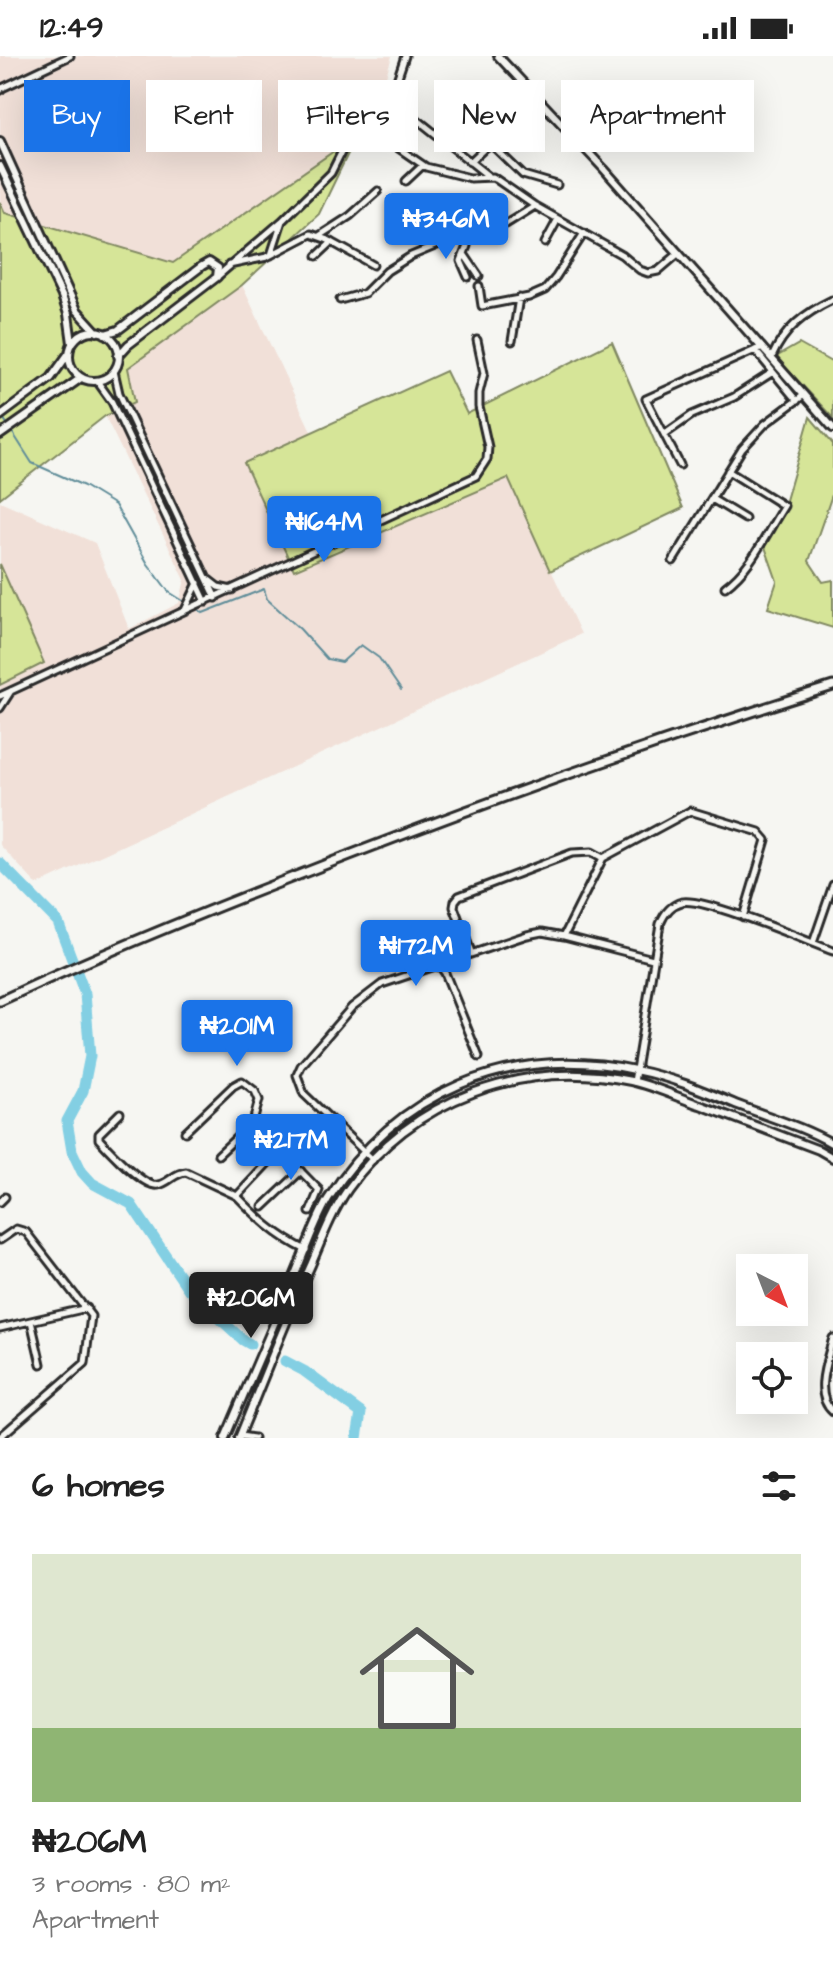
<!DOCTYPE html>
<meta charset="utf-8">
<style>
:root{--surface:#fff;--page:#f6f6f6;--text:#222;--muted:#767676;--line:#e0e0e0;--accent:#1a73e8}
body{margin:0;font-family:"Architects Daughter",sans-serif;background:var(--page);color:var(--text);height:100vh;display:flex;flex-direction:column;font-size:30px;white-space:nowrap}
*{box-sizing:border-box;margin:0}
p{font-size:26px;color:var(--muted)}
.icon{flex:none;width:44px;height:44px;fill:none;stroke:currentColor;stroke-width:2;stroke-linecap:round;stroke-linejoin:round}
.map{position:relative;height:1382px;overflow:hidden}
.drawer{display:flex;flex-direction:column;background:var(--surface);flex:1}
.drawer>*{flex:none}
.hud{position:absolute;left:24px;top:24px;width:786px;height:72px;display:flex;gap:16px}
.needle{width:52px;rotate:138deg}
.buttons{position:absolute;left:736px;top:1198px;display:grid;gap:16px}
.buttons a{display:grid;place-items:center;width:72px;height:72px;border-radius:0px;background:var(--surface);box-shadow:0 8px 32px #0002;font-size:40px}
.price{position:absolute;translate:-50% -68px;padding:0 18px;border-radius:8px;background:var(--accent);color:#fff;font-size:26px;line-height:52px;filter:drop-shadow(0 2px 4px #0008)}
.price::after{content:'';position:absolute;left:50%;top:48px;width:24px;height:18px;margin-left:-12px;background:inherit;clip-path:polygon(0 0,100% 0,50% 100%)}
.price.current{background:#222;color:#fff}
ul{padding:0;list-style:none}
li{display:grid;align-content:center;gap:16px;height:424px;padding:0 32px}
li+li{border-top:2px solid var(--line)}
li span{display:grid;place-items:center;height:248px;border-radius:0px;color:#555}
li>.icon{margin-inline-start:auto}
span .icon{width:144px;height:144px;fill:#fffc;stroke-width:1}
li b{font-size:34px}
h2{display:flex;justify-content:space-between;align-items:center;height:96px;padding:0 32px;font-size:34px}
.pill{padding:0 28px;border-radius:0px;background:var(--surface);box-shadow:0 8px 32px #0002;font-size:28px;line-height:72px}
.pill.current{background:var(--accent);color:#fff}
.status{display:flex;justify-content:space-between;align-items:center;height:56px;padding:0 40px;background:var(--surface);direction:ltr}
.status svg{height:22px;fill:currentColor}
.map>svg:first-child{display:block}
.built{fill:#f1e0d8}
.green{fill:#d6e598;stroke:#808862;stroke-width:2}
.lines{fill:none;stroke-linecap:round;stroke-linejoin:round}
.stream{stroke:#608d99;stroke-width:2}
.river{stroke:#83cfe3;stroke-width:11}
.minor-casing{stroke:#2b2b2b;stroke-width:11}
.tertiary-casing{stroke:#2b2b2b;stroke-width:12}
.secondary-casing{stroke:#2b2b2b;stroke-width:13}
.minor{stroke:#f6f6f2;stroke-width:5}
.tertiary{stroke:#f6f6f2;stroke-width:6}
.secondary{stroke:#f6f6f2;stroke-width:7}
</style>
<div class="status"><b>12:49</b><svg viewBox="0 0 49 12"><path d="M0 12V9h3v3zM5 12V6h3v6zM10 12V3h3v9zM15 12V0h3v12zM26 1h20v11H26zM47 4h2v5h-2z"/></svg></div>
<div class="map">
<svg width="833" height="1382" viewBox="0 0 833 1382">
<rect width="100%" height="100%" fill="#f6f6f2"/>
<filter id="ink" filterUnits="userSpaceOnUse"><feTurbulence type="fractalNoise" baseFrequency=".0125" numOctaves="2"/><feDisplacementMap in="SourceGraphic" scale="16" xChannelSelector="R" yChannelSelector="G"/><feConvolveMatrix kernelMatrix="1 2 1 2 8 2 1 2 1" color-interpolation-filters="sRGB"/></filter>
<g filter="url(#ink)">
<!-- built -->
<path class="built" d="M0,0H392L375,57L357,79L173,208L5,157L0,146Z
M242,229L312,377L244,407L294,514L508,422L581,578L37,829L0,789V629L44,606L0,508V445L95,487L129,573L179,547L185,524L105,360L135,346L128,312Z"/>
<!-- green -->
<path class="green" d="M357,79L319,158L242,229L128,312L135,346L105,360L0,442V146L5,157L173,207Z
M612,286L683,452L550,515L508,422L294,514L244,407L446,315L467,358Z
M799,288L833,307V362L776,301Z
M810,361L833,388V436L809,505L823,526L833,524V572L768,552L777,525L764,488L784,451Z
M0,508L44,607L0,629Z"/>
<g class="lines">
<!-- stream -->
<path class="stream" d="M2,360L32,407L84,430L115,449L148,508L169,536L188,548
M199,554L203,557L264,533L267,543L300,573L327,603L342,606L361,589L379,602L401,634"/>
<!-- river -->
<path class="river" d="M0,807L58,866L85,938L90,1000L83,1035L67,1065L72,1095L82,1116L92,1127L131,1148L189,1234L243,1284L250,1288
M285,1305L304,1315L361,1357L357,1382"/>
<defs>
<path id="minor" d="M0,33L70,0
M391,42L405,0
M408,56L487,119
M470,106L487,90H493L523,119L557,129
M406,125L423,109
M409,174L421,161C433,162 441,175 447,185
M319,180L350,160L378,135
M464,180L467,190L461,205L468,221
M545,187L558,163
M464,198L479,220
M271,199L282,165L331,117L345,89L366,74L375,76L426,111L470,122L493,121L535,150L622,199L640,214L648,217L658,215L679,197
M317,200L332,186
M229,209L267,201L311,178L328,184L373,209
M218,220L282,165
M479,230L482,250L529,241L545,234L556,221L584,177
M340,244L365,237L387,215L411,200L447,185L506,168L535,150
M512,285L519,242
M755,294L797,345
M772,301C784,273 805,257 832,244
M114,315L119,337L216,542
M97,325L112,346L206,546
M665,378L692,359L734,341L773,316
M680,409L646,343L762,291
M712,443L745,463
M673,505L742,393L765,368L804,339
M209,524L218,531L232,534
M725,531C753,510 765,479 784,450L728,415
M185,554L198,527
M0,640L476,420L487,403L488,391L479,351V337L484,317L477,284
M0,652L11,635
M564,880L603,802L690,755L759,776L766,784L743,861
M813,887L833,829
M471,896L454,851L455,845L459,840L572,797L592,796L603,802
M439,909L445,917L479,1001
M634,1026L660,868C664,858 670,849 682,846C704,841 806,885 833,895
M120,1057L99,1078V1083C108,1093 145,1133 158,1129C169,1127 174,1117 186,1116L237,1140
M185,1076L233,1030L242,1025L255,1035L259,1044L253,1066
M280,1094L319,1134L310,1156
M218,1099L253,1066L280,1094L237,1140C258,1162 277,1180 306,1194
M373,1104L304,1038L297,1019L301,1010L352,951L382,928L527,879L542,876L564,880L653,903
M0,1146L5,1141
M263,1151L301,1115
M0,1184L16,1173L26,1176L91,1260L85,1307L0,1381
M31,1265L41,1308
M0,1272L87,1252
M833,1282C827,1305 813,1339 833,1356
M240,1380L254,1382"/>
<path id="tertiary" d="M498,0L604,113L833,372
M0,32V34
M0,85L77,254L97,276
M0,110L62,240L68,258L72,287
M69 300a25 25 0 1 1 50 0a25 25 0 1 1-50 0Z
M105,278L118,274L202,210L209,206L218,212L217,221L128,289L118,300
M0,360L51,322L69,297
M0,379L81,322
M225,1382C248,1328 271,1275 294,1221C305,1195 314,1167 328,1143C397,1035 510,988 635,1014C671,1021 704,1035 738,1049C769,1061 804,1071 833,1088
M239,1382C263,1324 285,1266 311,1209C322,1183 332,1156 348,1133C413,1042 523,1003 631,1025C654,1030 677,1041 700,1049C739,1064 779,1079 819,1094L833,1102"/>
<path id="secondary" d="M0,945C97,899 196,859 296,820C473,750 651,687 833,630"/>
</defs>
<!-- minor casing -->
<use href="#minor" class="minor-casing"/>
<!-- tertiary casing -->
<use href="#tertiary" class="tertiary-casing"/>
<!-- secondary casing -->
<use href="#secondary" class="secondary-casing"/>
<!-- minor -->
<use href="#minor" class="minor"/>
<!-- tertiary -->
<use href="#tertiary" class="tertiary"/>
<!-- secondary -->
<use href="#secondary" class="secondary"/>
</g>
</g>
</svg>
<div class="buttons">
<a><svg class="needle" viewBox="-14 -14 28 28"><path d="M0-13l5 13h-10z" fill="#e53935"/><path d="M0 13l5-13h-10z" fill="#767676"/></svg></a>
<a><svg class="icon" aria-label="locate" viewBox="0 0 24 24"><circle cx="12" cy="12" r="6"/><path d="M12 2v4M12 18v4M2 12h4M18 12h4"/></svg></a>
</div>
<b class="price" style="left:446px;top:205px">₦346M</b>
<b class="price" style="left:324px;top:508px">₦164M</b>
<b class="price" style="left:416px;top:932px">₦172M</b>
<b class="price" style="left:237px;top:1012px">₦201M</b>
<b class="price" style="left:291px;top:1126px">₦217M</b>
<b class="price current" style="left:251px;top:1284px">₦206M</b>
<div class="hud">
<a class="pill current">Buy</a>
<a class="pill">Rent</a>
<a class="pill">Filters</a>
<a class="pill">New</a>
<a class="pill">Apartment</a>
</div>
</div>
<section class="drawer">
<h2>6 homes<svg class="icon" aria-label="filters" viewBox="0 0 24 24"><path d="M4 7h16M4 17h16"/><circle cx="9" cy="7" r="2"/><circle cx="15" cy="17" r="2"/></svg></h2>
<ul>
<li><span style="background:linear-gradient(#dfe7d0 70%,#8fb573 0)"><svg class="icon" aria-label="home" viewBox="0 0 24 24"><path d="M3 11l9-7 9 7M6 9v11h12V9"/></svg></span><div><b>₦206M</b><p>3 rooms · 80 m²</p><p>Apartment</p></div></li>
</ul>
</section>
